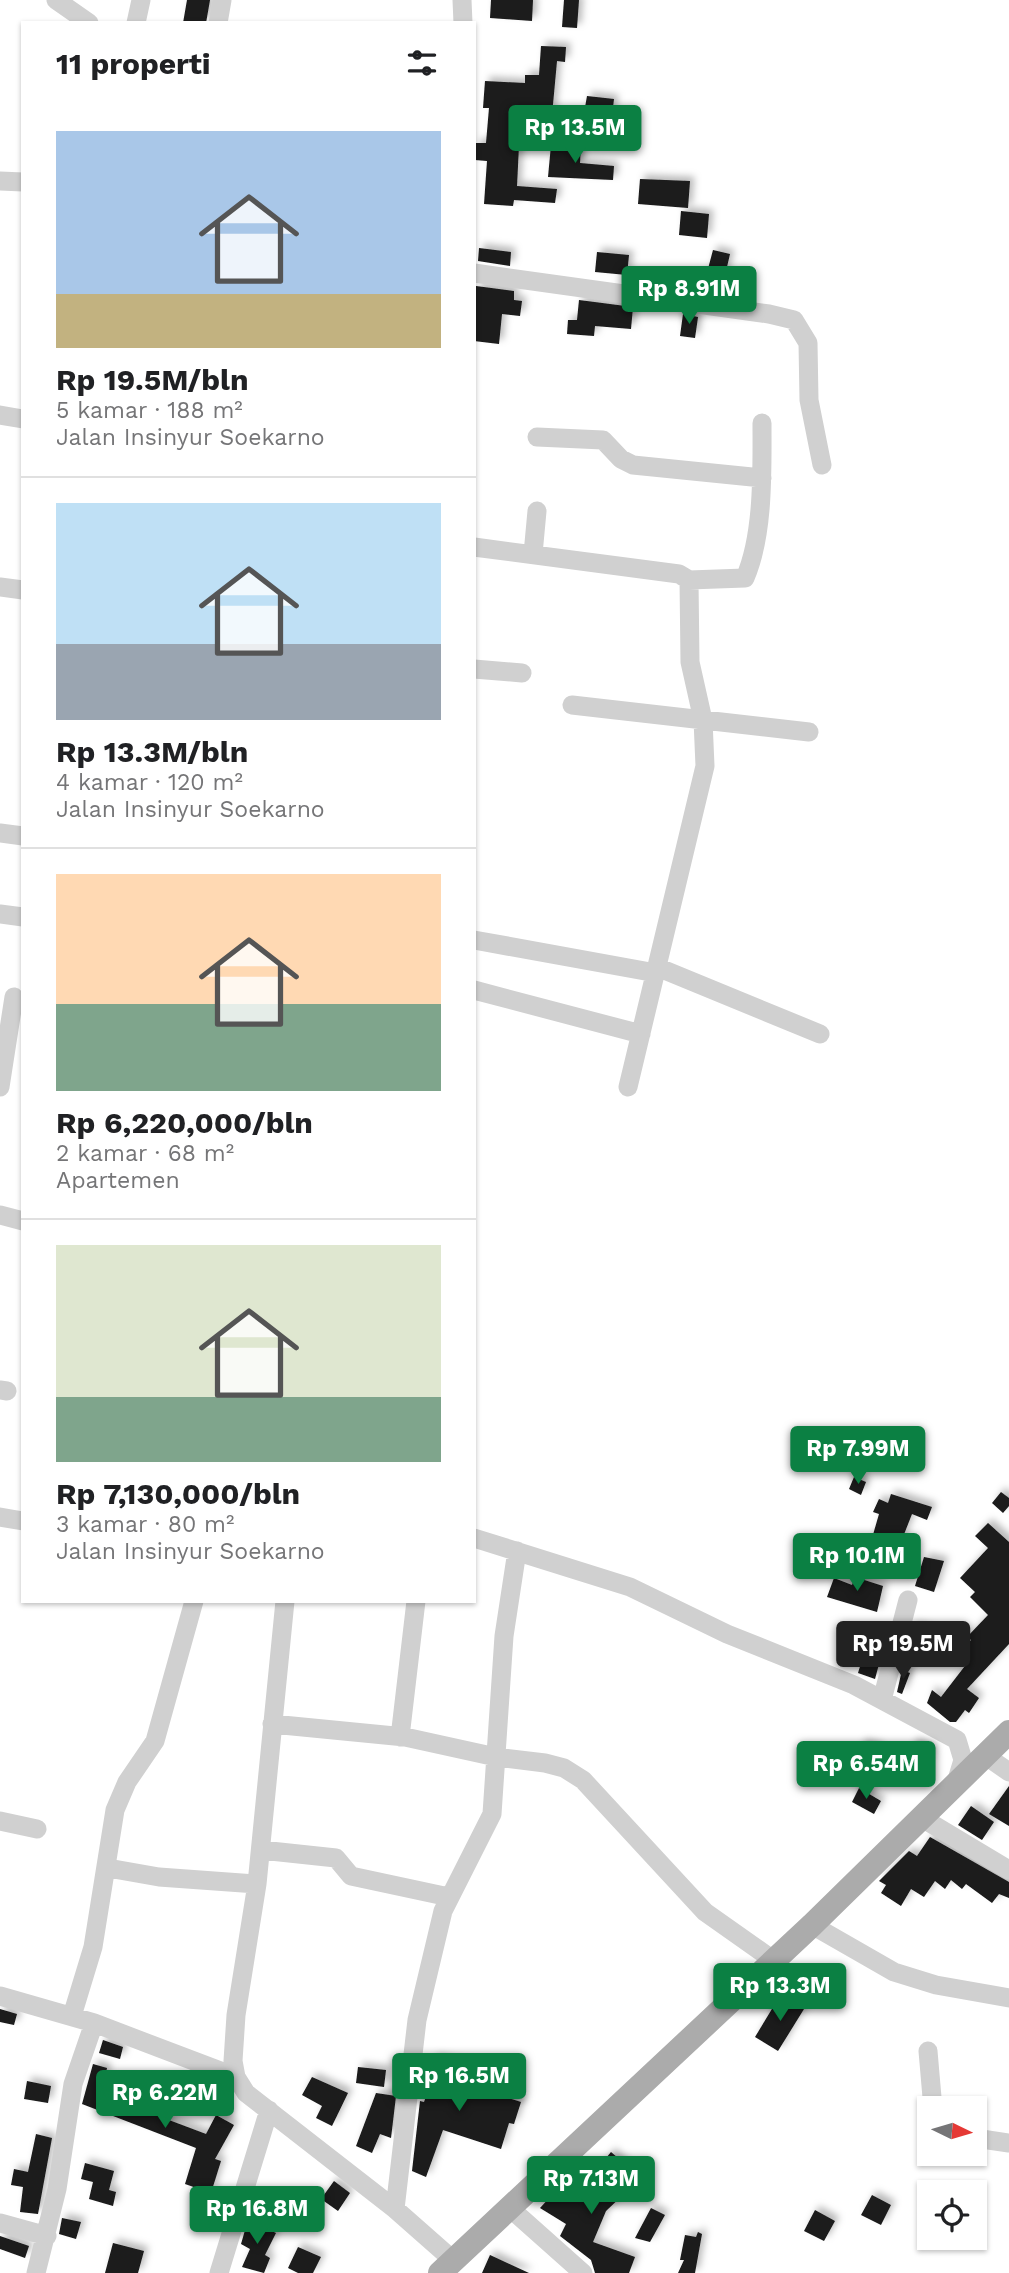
<!DOCTYPE html>
<html lang="id">
<meta charset="utf-8">
<style>
:root{--surface:#fff;--page:#f2f2f2;--text:#202124;--muted:#757577;--line:#e0e0e0;--accent:#0b8043}
body{margin:0;font-family:"Work Sans",sans-serif;background:var(--page);color:var(--text);height:100vh;display:flex;flex-direction:column;font-size:26px;white-space:nowrap}
*{box-sizing:border-box;margin:0}
p{font-size:23px;color:var(--muted)}
.icon{flex:none;width:38px;height:38px;fill:none;stroke:currentColor;stroke-width:2;stroke-linecap:round;stroke-linejoin:round}
.map{position:relative;flex:1;overflow:hidden}
.panel{position:absolute;left:21px;top:21px;width:455px;height:1582px;display:flex;flex-direction:column;background:var(--surface);border-radius:0px;box-shadow:0 2px 5px #0004}
.panel>*{flex:none}
.needle{width:46px;rotate:95deg}
.buttons{position:absolute;left:917px;top:2096px;display:grid;gap:14px}
.buttons a{display:grid;place-items:center;width:70px;height:70px;border-radius:0px;background:var(--surface);box-shadow:0 2px 5px #0004;font-size:35px}
.price{position:absolute;translate:-50% -60px;padding:0 16px;border-radius:7px;background:var(--accent);color:#fff;font-size:23px;line-height:46px;filter:drop-shadow(0 2px 4px #0008)}
.price::after{content:'';position:absolute;left:50%;top:42px;width:21px;height:16px;margin-left:-10px;background:inherit;clip-path:polygon(0 0,100% 0,50% 100%)}
.price.active{background:#222;color:#fff}
ul{padding:0;list-style:none}
li{display:grid;align-content:center;gap:14px;height:371px;padding:0 35px}
li+li{border-top:2px solid var(--line)}
li span{display:grid;place-items:center;height:217px;border-radius:0px;color:#555}
li>.icon{margin-inline-start:auto}
span .icon{width:126px;height:126px;fill:#fffc;stroke-width:1}
li b{font-size:30px}
h2{display:flex;justify-content:space-between;align-items:center;height:84px;padding:0 35px;font-size:30px}
.map>svg:first-child{display:block}
.building{fill:#1a1a1a;filter:url(#shadow)}
.lines{fill:none;stroke-linecap:round;stroke-linejoin:round}
.minor{stroke:#d0d0d0;stroke-width:19}
.major{stroke:#ababab;stroke-width:24}
</style>
<div class="map">
<svg width="1009" height="2273" viewBox="0 0 1009 2273">
<defs>
<filter id="shadow"><feDropShadow dx="4.5" dy="-4.5" stdDeviation="3.5" flood-color="#0004"/></filter>
</defs>
<rect width="100%" height="100%" fill="#fff"/>
<!-- building -->
<path class="building" d="M187,0H210L206,23H183Z
M491,0H533L532,21L490,18Z
M564,0H579L577,28L562,27Z
M541,46L566,47L565,62L557,61L552,115L515,113L512,145H519L517,186L557,189L555,203L514,200L513,206L484,204L487,161L475,160L476,143H486L489,108H483L485,81L525,83V75H539Z
M587,96L614,99L612,116L584,113Z
M551,145L581,146L580,163L614,166L613,180L548,177Z
M640,179L690,181L688,208L638,204Z
M681,211L709,214L707,238L679,235Z
M479,248L511,252L510,266L478,261Z
M713,250L730,254L723,284L705,280Z
M597,252L629,255L627,275L595,272Z
M476,286L514,291V300L522,301L520,316L502,314L499,344L474,341Z
M579,300L633,307L631,329L595,326L594,336L567,334L568,320H577Z
M683,314L698,317L695,338L680,336Z
M854,1477L866,1482L861,1495L849,1489Z
M1001,1492L1009,1498V1506L1003,1513L992,1503Z
M891,1494L932,1507L927,1520L912,1514L901,1542L895,1540L890,1557L868,1552L879,1514L873,1512L879,1499L888,1503Z
M988,1523L1009,1542V1644L967,1689L979,1698L969,1713L965,1710L956,1722H950L927,1703L932,1690L941,1697L968,1662L959,1653L971,1640L967,1637L988,1615L970,1597L975,1592L960,1578L988,1548L975,1536Z
M924,1557L944,1561L934,1592L915,1586Z
M855,1577L883,1586L877,1612L827,1597L834,1578L852,1585Z
M914,1626L931,1632L926,1646L910,1640Z
M867,1644L883,1649L875,1679L858,1673Z
M902,1670L910,1673L902,1694L897,1692Z
M913,1742L932,1749L927,1763L908,1756Z
M861,1743L879,1747L875,1768L856,1764Z
M1009,1786V1826L989,1814Z
M859,1788L881,1801L874,1814L852,1802Z
M971,1806L994,1822L982,1840L958,1825Z
M930,1837L1009,1882V1898L999,1894L992,1903L966,1884L962,1889L951,1880L945,1889L935,1881L924,1897L911,1889L901,1906L881,1893L886,1885L879,1881L909,1851L917,1856Z
M781,1994L804,2009L778,2051L755,2037Z
M0,2009L17,2014L14,2025L0,2022Z
M103,2040L123,2047L120,2059L99,2053Z
M434,2058L472,2066L468,2085L521,2102L514,2124L509,2123L501,2149L443,2130L426,2177L412,2171L420,2101L424,2102L434,2075H430Z
M93,2064L107,2068L102,2092L130,2101L129,2105L206,2134L216,2115L234,2125L215,2159L221,2161L211,2193L185,2184L196,2148L82,2104Z
M358,2067L386,2070L384,2087L356,2083Z
M312,2077L348,2093L332,2126L316,2118L322,2106L302,2095Z
M27,2081L51,2086L48,2103L24,2099Z
M376,2093L396,2096L391,2138L380,2134L372,2153L356,2146Z
M36,2134L52,2138L38,2214L20,2212L23,2187L11,2185L14,2169L28,2172Z
M611,2152L625,2164L613,2179L626,2192L606,2211L593,2242L635,2257L629,2273H595L591,2260L560,2236L566,2224L540,2208L564,2182L578,2190L604,2165L602,2163Z
M85,2163L114,2171L109,2190L116,2192L113,2206L89,2199L93,2182L81,2179Z
M334,2181L350,2193L338,2211L321,2199Z
M872,2195L891,2205L881,2225L861,2215Z
M651,2208L665,2215L650,2242L635,2238Z
M815,2210L835,2221L824,2241L804,2231Z
M62,2218L81,2222L76,2239L59,2234Z
M248,2220L276,2233L265,2255L270,2258L264,2273L242,2267L250,2249L241,2244Z
M698,2232L702,2234L695,2273H678L684,2260H680L685,2235L696,2237Z
M0,2236L29,2246L25,2258L0,2249Z
M113,2243L144,2251L138,2273H105Z
M298,2247L321,2257L313,2273H298L288,2268Z
M490,2255L529,2273H482Z"/>
<g class="lines">
<!-- minor -->
<path class="minor" d="M56,0L89,23
M462,0L463,23
M136,23L141,0
M218,23L222,0
M0,181L23,182
M474,273L769,314L794,320L808,343L809,400L822,465
M0,415L23,419
M537,437L603,440L621,459L633,465L762,478
M474,547L679,574L689,580L690,662L703,720L705,766L628,1087
M533,554L537,511
M689,580L745,578C764,534 762,470 762,423
M0,587L23,590
M474,669L522,673
M572,705L809,732
M0,833L23,836
M0,914L23,917
M474,940L656,973
M657,967L820,1034
M474,990L641,1034
M0,1087L14,997
M0,1215L23,1221
M0,1390L7,1391
M0,1517L23,1521
M474,1538L630,1587L727,1634L854,1685L957,1740L963,1760L956,1783
M285,1601L257,1884L236,2015L233,2061L236,2077L246,2093L395,2209L454,2261
M882,1700L908,1600
M272,1724L405,1737L496,1757L545,1763L564,1768L583,1780L705,1912L773,1960
M400,1737L416,1601
M986,1756L1009,1772
M922,1818L1009,1870
M0,1821L37,1829
M261,1850L336,1858L351,1876L449,1897
M108,1868L159,1877L257,1884
M812,1925L894,1972L936,1985L1009,1998
M0,1996L94,2023L236,2077
M72,2016L93,1947L115,1810L127,1782L155,1741L194,1601
M928,2051L933,2109
M975,2138L1009,2143
M510,2208L583,2273
M395,2209L417,2020L443,1911L492,1814L504,1636L517,1551
M0,2223L47,2236
M36,2273L57,2189L73,2084L94,2023
M219,2273L269,2110"/>
<!-- major -->
<path class="major" d="M440,2273L812,1925L1009,1732"/>
</g>
</svg>
<div class="buttons">
<a><svg class="needle" viewBox="-14 -14 28 28"><path d="M0-13l5 13h-10z" fill="#e53935"/><path d="M0 13l5-13h-10z" fill="#757577"/></svg></a>
<a><svg class="icon" aria-label="locate" viewBox="0 0 24 24"><circle cx="12" cy="12" r="6"/><path d="M12 2v4M12 18v4M2 12h4M18 12h4"/></svg></a>
</div>
<b class="price" style="left:575px;top:165px">Rp 13.5M</b>
<b class="price" style="left:689px;top:326px">Rp 8.91M</b>
<b class="price" style="left:858px;top:1486px">Rp 7.99M</b>
<b class="price" style="left:857px;top:1593px">Rp 10.1M</b>
<b class="price active" style="left:903px;top:1681px">Rp 19.5M</b>
<b class="price" style="left:866px;top:1801px">Rp 6.54M</b>
<b class="price" style="left:780px;top:2023px">Rp 13.3M</b>
<b class="price" style="left:459px;top:2113px">Rp 16.5M</b>
<b class="price" style="left:165px;top:2130px">Rp 6.22M</b>
<b class="price" style="left:591px;top:2216px">Rp 7.13M</b>
<b class="price" style="left:257px;top:2246px">Rp 16.8M</b>
<section class="panel">
<h2>11 properti<svg class="icon" aria-label="filters" viewBox="0 0 24 24"><path d="M4 7h16M4 17h16"/><circle cx="9" cy="7" r="2"/><circle cx="15" cy="17" r="2"/></svg></h2>
<ul>
<li><span style="background:linear-gradient(#a9c7e8 75%,#c2b280 0)"><svg class="icon" aria-label="home" viewBox="0 0 24 24"><path d="M3 11l9-7 9 7M6 9v11h12V9"/></svg></span><div><b>Rp 19.5M/bln</b><p>5 kamar · 188 m²</p><p>Jalan Insinyur Soekarno</p></div></li>
<li><span style="background:linear-gradient(#bfe0f5 65%,#9aa5b1 0)"><svg class="icon" aria-label="home" viewBox="0 0 24 24"><path d="M3 11l9-7 9 7M6 9v11h12V9"/></svg></span><div><b>Rp 13.3M/bln</b><p>4 kamar · 120 m²</p><p>Jalan Insinyur Soekarno</p></div></li>
<li><span style="background:linear-gradient(#ffd9b3 60%,#7fa58c 0)"><svg class="icon" aria-label="home" viewBox="0 0 24 24"><path d="M3 11l9-7 9 7M6 9v11h12V9"/></svg></span><div><b>Rp 6,220,000/bln</b><p>2 kamar · 68 m²</p><p>Apartemen</p></div></li>
<li><span style="background:linear-gradient(#dfe7d0 70%,#7fa58c 0)"><svg class="icon" aria-label="home" viewBox="0 0 24 24"><path d="M3 11l9-7 9 7M6 9v11h12V9"/></svg></span><div><b>Rp 7,130,000/bln</b><p>3 kamar · 80 m²</p><p>Jalan Insinyur Soekarno</p></div></li>
</ul>
</section>
</div>
